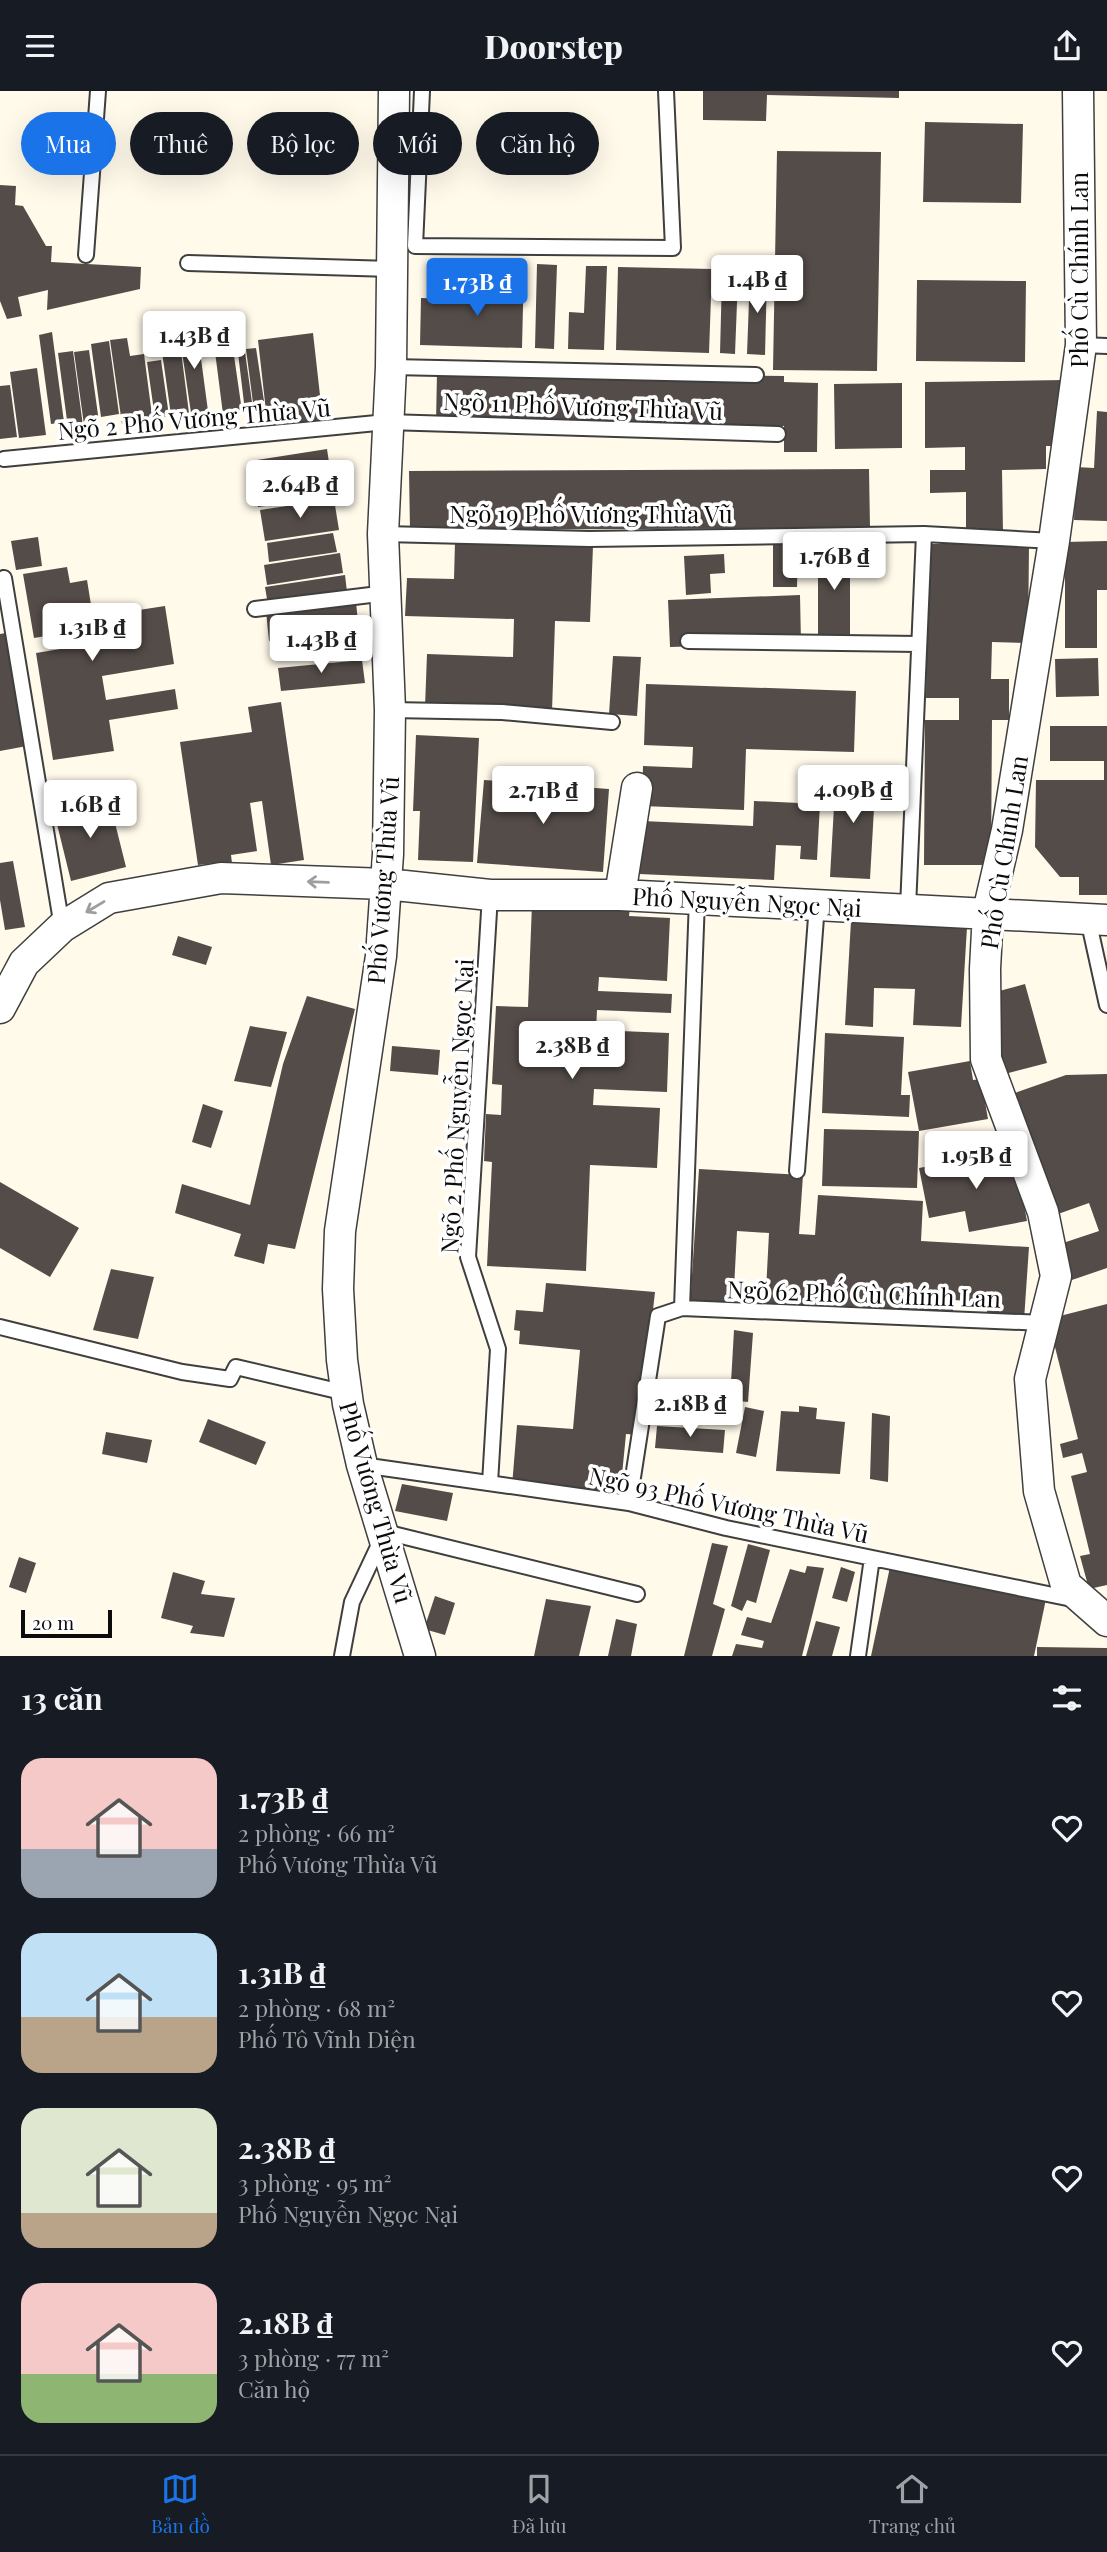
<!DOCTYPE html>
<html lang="vi">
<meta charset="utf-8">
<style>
:root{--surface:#171b24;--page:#242831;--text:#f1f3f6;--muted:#9ea1a6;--line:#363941;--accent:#1a73e8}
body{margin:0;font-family:"Playfair Display",serif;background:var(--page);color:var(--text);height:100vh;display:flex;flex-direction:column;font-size:26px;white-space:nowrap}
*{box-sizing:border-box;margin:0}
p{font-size:23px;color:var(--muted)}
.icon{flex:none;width:38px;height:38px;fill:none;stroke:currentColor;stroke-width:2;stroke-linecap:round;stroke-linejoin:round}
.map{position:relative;height:1565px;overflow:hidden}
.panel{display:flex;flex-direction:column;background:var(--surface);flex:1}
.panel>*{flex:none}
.hud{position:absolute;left:21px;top:21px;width:700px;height:63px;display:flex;gap:14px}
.scale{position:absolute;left:21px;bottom:18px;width:91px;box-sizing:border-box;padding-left:7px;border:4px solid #0c0c0c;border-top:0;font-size:19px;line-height:24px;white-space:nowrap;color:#0c0c0c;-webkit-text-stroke:5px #fff;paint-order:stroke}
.price{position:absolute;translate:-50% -60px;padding:0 16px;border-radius:7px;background:#fff;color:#222;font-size:23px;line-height:46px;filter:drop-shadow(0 2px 4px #0008)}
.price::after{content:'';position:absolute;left:50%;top:42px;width:21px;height:16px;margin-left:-10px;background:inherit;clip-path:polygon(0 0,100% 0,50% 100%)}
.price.active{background:var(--accent);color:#fff}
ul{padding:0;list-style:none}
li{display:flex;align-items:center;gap:21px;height:175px;padding:0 21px}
li span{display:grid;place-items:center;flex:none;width:196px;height:140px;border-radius:21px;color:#555}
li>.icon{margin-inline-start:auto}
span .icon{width:84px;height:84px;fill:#fffc;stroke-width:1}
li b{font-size:30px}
h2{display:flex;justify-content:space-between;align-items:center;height:84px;padding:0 21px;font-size:30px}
.pill{padding:0 24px;border-radius:32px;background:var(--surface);box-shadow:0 7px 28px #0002;font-size:24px;line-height:63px}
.pill.active{background:var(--accent);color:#fff}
header{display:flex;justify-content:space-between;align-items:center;height:91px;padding:0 21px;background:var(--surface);font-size:32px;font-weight:800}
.menu{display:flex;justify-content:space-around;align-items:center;height:98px;border-top:2px solid var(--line);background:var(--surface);font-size:19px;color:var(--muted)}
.menu a{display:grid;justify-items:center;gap:4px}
.menu .active{color:var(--accent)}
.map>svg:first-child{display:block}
.building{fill:#544c48;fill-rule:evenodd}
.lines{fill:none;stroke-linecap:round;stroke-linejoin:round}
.lane-casing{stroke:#3f3f3f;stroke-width:18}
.street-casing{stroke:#3f3f3f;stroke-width:33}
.lane{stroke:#fff;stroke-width:14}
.street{stroke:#fff;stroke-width:30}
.oneway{stroke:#9e9e9e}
.labels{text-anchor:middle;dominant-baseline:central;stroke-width:7;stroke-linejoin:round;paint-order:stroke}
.street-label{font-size:24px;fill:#0c0c0c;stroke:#fff}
</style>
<header><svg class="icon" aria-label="menu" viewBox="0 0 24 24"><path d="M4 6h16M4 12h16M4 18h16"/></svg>Doorstep<svg class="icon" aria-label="share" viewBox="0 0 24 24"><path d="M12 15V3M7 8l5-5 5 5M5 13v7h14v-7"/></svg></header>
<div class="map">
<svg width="1107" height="1565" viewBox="0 0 1107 1565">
<rect width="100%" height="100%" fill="#fffaea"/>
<!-- building -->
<path class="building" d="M703,0H899V7L767,4L766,30L703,29Z
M925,31L1023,33L1021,112L923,111Z
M777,60L881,61L877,280L773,279Z
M0,94L16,95L15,114L23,115L46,155H52L51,171L141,176L140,198L47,219L48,199L18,206L22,225L7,228L0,210Z
M507,173H524L522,257L420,254L421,207L505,210Z
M537,173L557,174L554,258L535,257Z
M586,175H607L604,259L568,258L569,221L584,222Z
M618,176L712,178L709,262L616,259Z
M750,183H767L765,264L747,263Z
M722,185L738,186L735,263L720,262Z
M917,189L1026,190L1025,271L916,270Z
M178,237L189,322L171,324L159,240Z
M197,238L208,320L191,322L179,240Z
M52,241L64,331L51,333L39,244Z
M313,242L323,331L268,338L258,249Z
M127,247L130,265L144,263L153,332L122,333L110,249Z
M109,250L119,323L101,326L91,253Z
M232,251L242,320L223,323L214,253Z
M256,257L264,310L253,312L246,258Z
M89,259L99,331L84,334L74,261Z
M73,260L83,335L68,337L58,262Z
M245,261L252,311L244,312L238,262Z
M161,269L169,325L155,327L147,271Z
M37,277L46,344L19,347L10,281Z
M437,282L784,285V291L818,292L817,361H784V335L436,332Z
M1064,289L1059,355H1046V378L1002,379L1003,442H966V401L930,402V379H965V356L925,357V291Z
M902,292V357L835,358L834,293Z
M10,294L17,346L0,348V295Z
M1097,320L1107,321V430L1074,429L1076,376L1094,377Z
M327,358L334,405L258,416L251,370Z
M869,378L870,437L410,439L409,380Z
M334,408L339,439L265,450L260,419Z
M333,442L337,461L269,471L267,452Z
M38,446L42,475L16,479L11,450Z
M1107,450V499H1097V557H1065V451Z
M455,451L593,455L590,531L555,530L552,620L425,616L427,563L513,566L514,528L405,525L407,487L454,488Z
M773,452H798L797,496H773Z
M818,453H850V549H818Z
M928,453H1029L1028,552L992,551L991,588H1009V629H992L991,774H924L925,629H959V607H926Z
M340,462L343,482L267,494L264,474Z
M724,463L725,482L710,483L711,502L686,504L684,465Z
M67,476L70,492L87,489L93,526L165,515L174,573L102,585L106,609L175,598L178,618L109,629L114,660L53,669L36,562L97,552L95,537L34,547L23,483Z
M345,484L347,501L268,514L265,496Z
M800,504L801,552L670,556L668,509Z
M356,511L359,541L269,550L266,520Z
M6,542L27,655L0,660V543Z
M613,565L641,566L637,625L609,623Z
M1098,567L1099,605L1056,606L1055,568Z
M362,569L365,592L281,600L278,577Z
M646,593L856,600L854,661L746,658L744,719L642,715L643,675L692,677L693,656L644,654Z
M281,611L304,769L271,774L262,710L250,712L257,760L231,764L233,780L218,781L216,772L198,774L180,651L252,641L248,616Z
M1050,635H1107V804H1079V786H1060L1035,756L1036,689H1104V670H1050Z
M416,644L479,647L473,771L418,769L420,720H413Z
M836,680L876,682L870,788L830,786Z
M484,689L609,698L603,781L477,772Z
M109,708L126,776L71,790L54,721Z
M754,710L820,713L817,769L800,768L801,755L776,754L774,789L639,783L642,730L753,735Z
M13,770L25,836L5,839L0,809V772Z
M532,813L630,817L629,825L670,827L667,890L599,886L598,900L672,903L671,922L597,919L596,939L669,942L667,1001L594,998L593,1014L660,1017L657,1077L590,1074L586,1180L487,1175L492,1071L484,1070L486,1023L501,1024L502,994L492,993L496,915L528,916ZM527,936L596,939L595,967L526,964Z
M851,830L967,836L961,936L913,934L915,898L874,897L873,936L845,934Z
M178,845L212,856L206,874L172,864Z
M1025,893L1047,972L997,985L988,903Z
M307,905L355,918L295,1158L268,1153L264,1173L234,1165L241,1143L175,1122L182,1093L250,1114L283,973Z
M250,935L287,941L271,996L234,990Z
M825,942L904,946L901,1004H910L909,1026L822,1022Z
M392,955L440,959L438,984L390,980Z
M970,970L973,989L981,988L988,1028L919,1040L917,1097L822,1095L824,1038L919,1040L908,981Z
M1107,983V1177L1069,1190L1057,1154L1099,1140L1089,1112L1058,1123L1012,1003L1066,984Z
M203,1013L223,1020L211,1057L192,1051Z
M1014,1059L1027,1130L969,1141L965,1120L929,1127L919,1077Z
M699,1078L803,1084L799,1143L815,1144L818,1104L923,1110L921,1150L1029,1156L1024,1229L987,1227V1211L953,1209V1221L811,1213V1222L765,1219L769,1142L737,1140L733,1217L690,1215Z
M0,1091L79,1137L50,1186L0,1157Z
M111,1178L154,1186L138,1248L93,1239Z
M546,1192L655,1201L639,1344L626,1343L620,1404L512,1395L517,1334L573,1338L580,1259L519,1253L520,1240L514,1239L516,1219L543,1221Z
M1107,1213V1494L1089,1498L1080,1465L1090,1463L1071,1385L1087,1381L1082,1362L1063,1367L1060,1353L1078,1348L1048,1228Z
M734,1239L753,1242L748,1311L730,1309Z
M799,1315L817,1317L816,1328L845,1331L840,1383L776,1380L781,1320L799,1321Z
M745,1316L764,1320L756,1366L736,1362Z
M872,1322L890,1325L888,1391L870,1388Z
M208,1328L266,1351L256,1374L199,1351Z
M657,1335L725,1339L723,1362L655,1357Z
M106,1341L152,1349L147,1372L102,1363Z
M402,1393L453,1402L447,1430L395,1420Z
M712,1452L728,1455L713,1513L725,1518L712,1565H684Z
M748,1453L770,1459L756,1512L747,1509L742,1520L731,1515Z
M19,1466L36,1472L26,1502L9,1496Z
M807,1475L824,1477L802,1565H732L736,1553L762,1557L764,1550L741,1544L747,1526L771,1532L790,1478L805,1482Z
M841,1476L855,1481L847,1511L832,1507Z
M890,1476L1046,1508L1034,1565H871Z
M173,1481L205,1490L201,1503L235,1507L224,1546L190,1542L193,1535L161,1527Z
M435,1505L455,1512L445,1544L424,1538Z
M546,1508L591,1515L579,1565H534Z
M616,1528L637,1533L631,1565H608Z
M816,1530L840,1536L832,1565H806Z
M1037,1556L1107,1557V1565H1037Z"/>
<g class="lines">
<defs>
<path id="lane" d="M422,0L415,155L673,157L666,0
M86,164L98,0
M188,172L392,178
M1081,254L1107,255
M391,276L756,284
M4,368L387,331L778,343
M383,443L589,448L924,443L1054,450
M4,487L62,836
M255,518L387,502
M688,550L919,553
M390,619L502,621L612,631
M908,817L924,443
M1088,828L1107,914
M797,1080L817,813
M682,1217L697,808
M0,1236L182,1281L230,1288L236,1276L346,1302
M362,1374L629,1412L726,1437L1072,1508
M490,1392L498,1258L468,1166L490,804
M629,1412L658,1225L682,1217L1044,1232
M342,1565L352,1511L385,1441L637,1503
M858,1565L872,1467"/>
<path id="street" d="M394,0L391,276L383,443L390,619L388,763L381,865L340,1140L338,1198L342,1269L348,1313L362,1374L420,1565
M1078,0L1081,254L1054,450L1007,739L988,821L985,878L986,968L1043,1121L1056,1185L1030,1288L1039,1400L1066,1494L1107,1530
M620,804L637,697
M0,917L24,872L62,836L109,807L221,787L386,793L490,804H620L1107,829"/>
</defs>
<!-- lane casing -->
<use href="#lane" class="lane-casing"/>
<!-- street casing -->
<use href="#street" class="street-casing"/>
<!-- lane -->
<use href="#lane" class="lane"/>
<!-- street -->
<use href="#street" class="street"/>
</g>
<!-- one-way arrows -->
<defs><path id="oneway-shaft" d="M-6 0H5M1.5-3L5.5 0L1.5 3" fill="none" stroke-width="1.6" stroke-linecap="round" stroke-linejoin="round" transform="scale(1.75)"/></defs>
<g class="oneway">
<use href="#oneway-shaft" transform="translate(318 791) rotate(-178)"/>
<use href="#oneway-shaft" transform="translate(95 816) rotate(149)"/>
</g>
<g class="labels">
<!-- street labels -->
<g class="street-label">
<text transform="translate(1078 179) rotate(-90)">Phố Cù Chính Lan</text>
<text transform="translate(583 314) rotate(2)">Ngõ 11 Phố Vương Thừa Vũ</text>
<text transform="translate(194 327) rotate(-5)">Ngõ 2 Phố Vương Thừa Vũ</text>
<text x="591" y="422">Ngõ 19 Phố Vương Thừa Vũ</text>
<text transform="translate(1003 761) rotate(-81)">Phố Cù Chính Lan</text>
<text transform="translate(382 789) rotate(-86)">Phố Vương Thừa Vũ</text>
<text transform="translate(747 810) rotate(3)">Phố Nguyễn Ngọc Nại</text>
<text transform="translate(456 1015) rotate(-87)">Ngõ 2 Phố Nguyễn Ngọc Nại</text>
<text transform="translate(864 1202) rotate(2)">Ngõ 62 Phố Cù Chính Lan</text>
<text transform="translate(377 1411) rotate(74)">Phố Vương Thừa Vũ</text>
<text transform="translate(729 1413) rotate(12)">Ngõ 93 Phố Vương Thừa Vũ</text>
</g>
</g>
</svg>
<div class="scale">20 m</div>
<b class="price" style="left:757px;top:224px">1.4B ₫</b>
<b class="price active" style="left:477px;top:227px">1.73B ₫</b>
<b class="price" style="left:194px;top:280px">1.43B ₫</b>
<b class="price" style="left:300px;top:429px">2.64B ₫</b>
<b class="price" style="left:834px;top:501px">1.76B ₫</b>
<b class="price" style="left:92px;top:572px">1.31B ₫</b>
<b class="price" style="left:321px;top:584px">1.43B ₫</b>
<b class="price" style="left:853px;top:734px">4.09B ₫</b>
<b class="price" style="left:543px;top:735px">2.71B ₫</b>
<b class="price" style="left:90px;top:749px">1.6B ₫</b>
<b class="price" style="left:572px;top:990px">2.38B ₫</b>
<b class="price" style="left:976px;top:1100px">1.95B ₫</b>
<b class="price" style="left:690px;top:1348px">2.18B ₫</b>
<div class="hud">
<a class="pill active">Mua</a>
<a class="pill">Thuê</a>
<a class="pill">Bộ lọc</a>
<a class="pill">Mới</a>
<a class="pill">Căn hộ</a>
</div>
</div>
<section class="panel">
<h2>13 căn<svg class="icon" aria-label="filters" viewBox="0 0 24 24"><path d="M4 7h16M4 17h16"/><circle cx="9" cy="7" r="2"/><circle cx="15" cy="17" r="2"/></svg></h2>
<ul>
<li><span style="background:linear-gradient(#f6c9c9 65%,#9aa5b1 0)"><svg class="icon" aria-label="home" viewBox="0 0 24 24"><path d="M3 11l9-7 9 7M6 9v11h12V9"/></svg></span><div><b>1.73B ₫</b><p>2 phòng · 66 m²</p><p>Phố Vương Thừa Vũ</p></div><svg class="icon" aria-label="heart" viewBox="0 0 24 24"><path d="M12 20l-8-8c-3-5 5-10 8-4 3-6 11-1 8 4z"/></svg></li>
<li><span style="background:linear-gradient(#bfe0f5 60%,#b9a48a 0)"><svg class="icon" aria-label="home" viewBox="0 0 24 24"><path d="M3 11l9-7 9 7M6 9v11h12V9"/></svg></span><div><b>1.31B ₫</b><p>2 phòng · 68 m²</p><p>Phố Tô Vĩnh Diện</p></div><svg class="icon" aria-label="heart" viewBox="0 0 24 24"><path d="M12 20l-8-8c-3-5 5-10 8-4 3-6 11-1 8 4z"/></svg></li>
<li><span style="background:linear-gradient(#dfe7d0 75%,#b9a48a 0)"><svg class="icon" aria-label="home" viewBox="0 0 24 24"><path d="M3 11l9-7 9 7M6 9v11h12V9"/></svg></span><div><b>2.38B ₫</b><p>3 phòng · 95 m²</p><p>Phố Nguyễn Ngọc Nại</p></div><svg class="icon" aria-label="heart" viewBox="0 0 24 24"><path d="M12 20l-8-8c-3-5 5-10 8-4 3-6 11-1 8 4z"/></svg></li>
<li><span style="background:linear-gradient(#f6c9c9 65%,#8fb573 0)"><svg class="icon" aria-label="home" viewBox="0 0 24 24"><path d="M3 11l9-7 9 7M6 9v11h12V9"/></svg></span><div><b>2.18B ₫</b><p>3 phòng · 77 m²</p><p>Căn hộ</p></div><svg class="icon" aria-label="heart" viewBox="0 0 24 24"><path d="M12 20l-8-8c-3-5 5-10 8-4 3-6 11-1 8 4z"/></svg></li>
</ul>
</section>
<nav class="menu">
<a class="active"><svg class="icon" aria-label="map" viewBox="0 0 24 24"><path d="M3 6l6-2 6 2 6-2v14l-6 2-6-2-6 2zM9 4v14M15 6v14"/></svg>Bản đồ</a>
<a><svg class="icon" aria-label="saved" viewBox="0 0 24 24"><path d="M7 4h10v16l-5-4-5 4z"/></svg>Đã lưu</a>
<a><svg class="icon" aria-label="home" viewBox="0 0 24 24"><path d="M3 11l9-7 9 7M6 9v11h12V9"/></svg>Trang chủ</a>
</nav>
